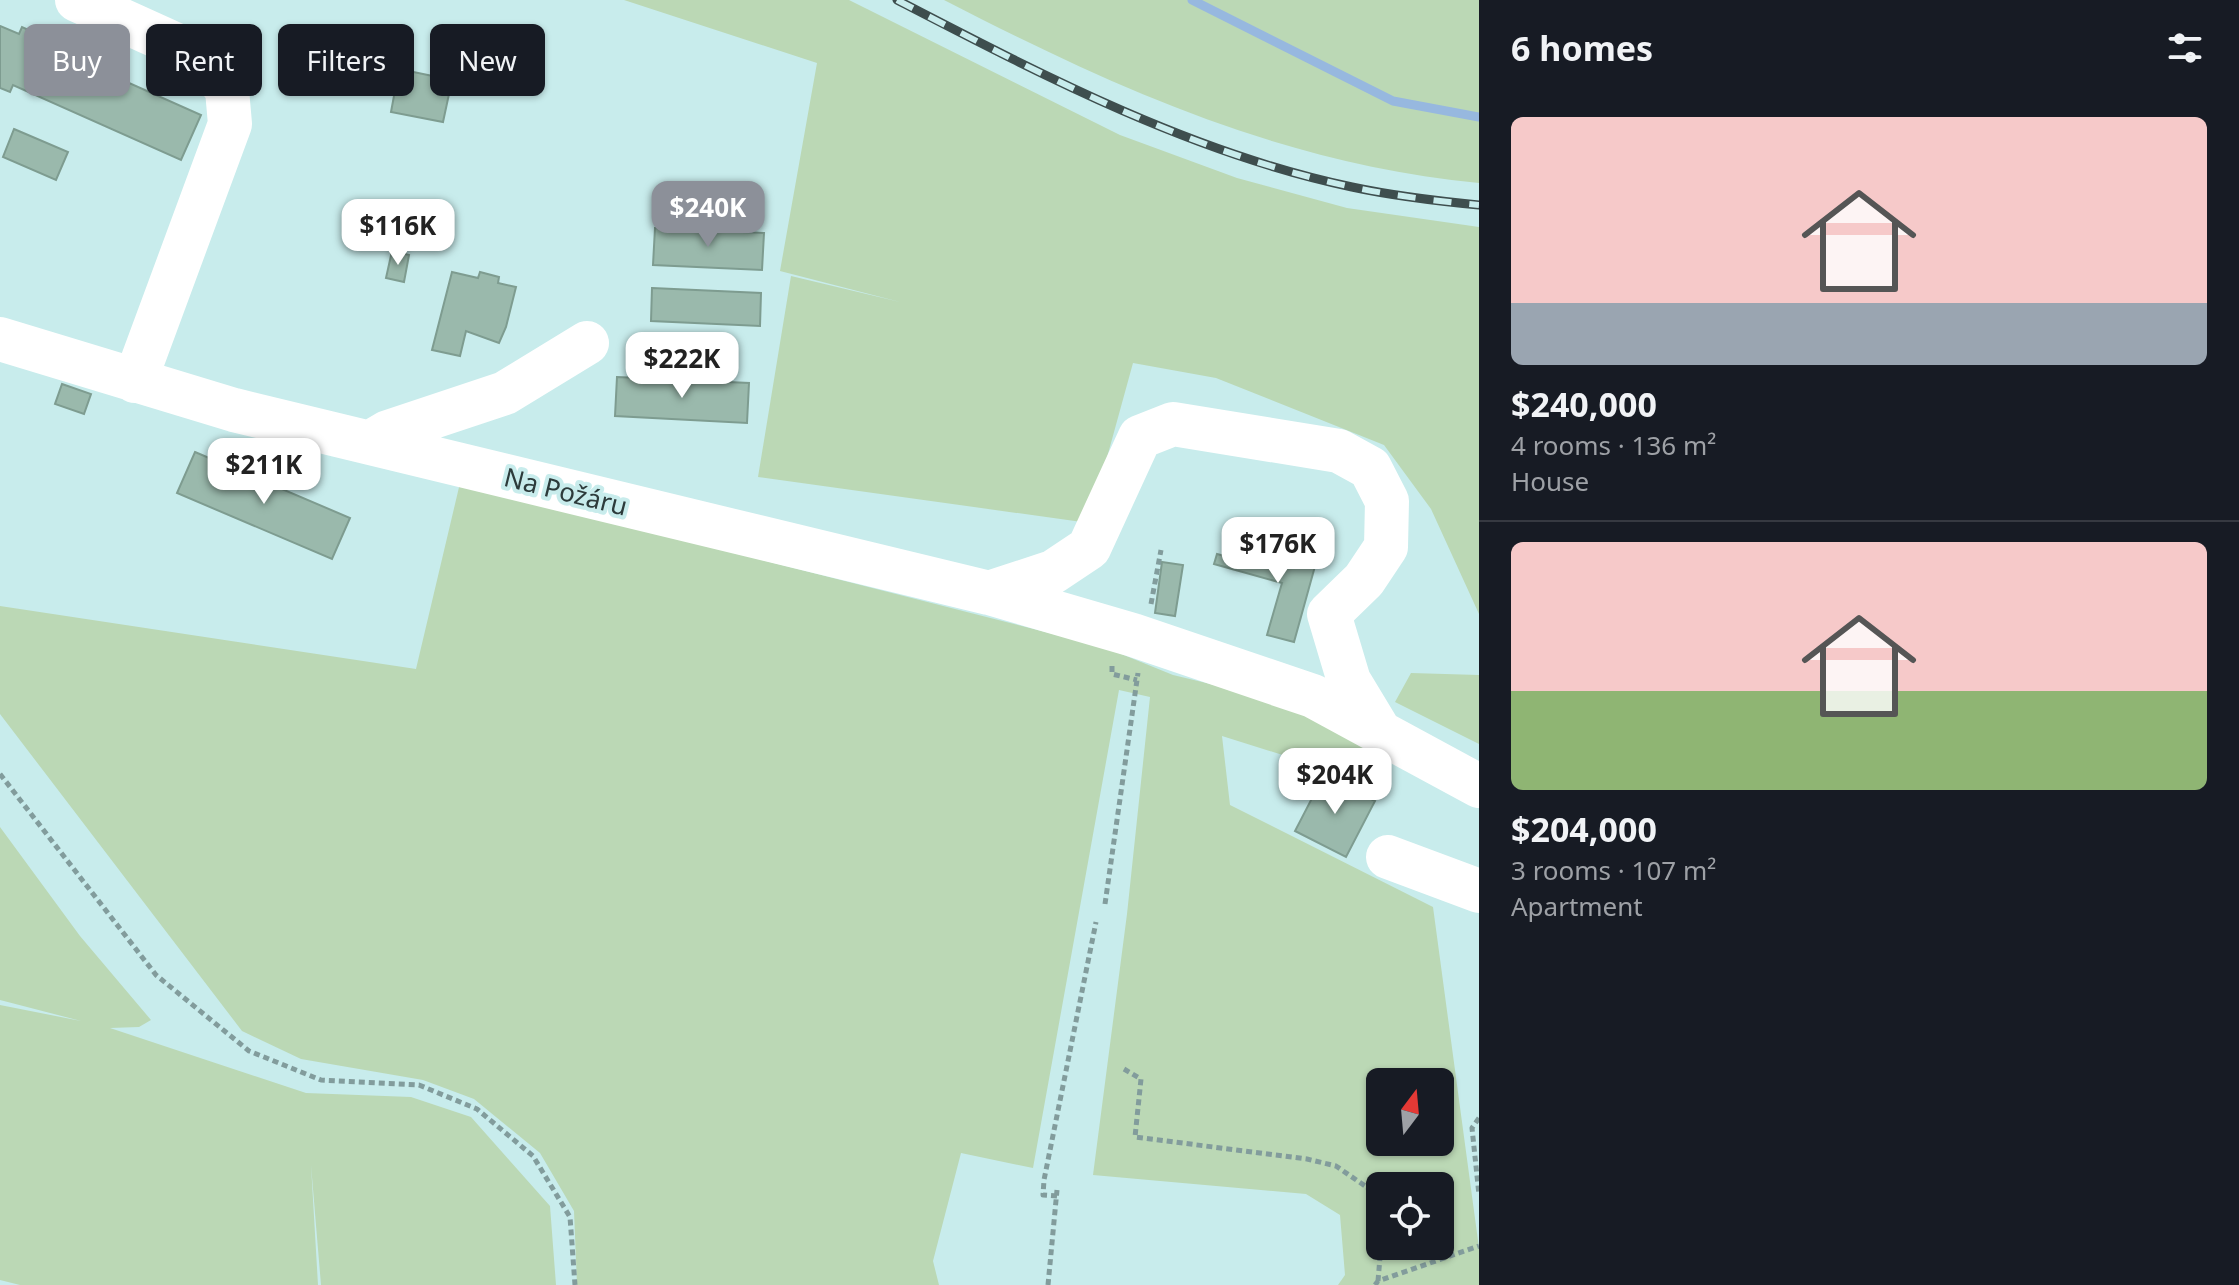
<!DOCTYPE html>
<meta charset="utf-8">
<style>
:root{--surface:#171b24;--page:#20242c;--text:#f1f3f6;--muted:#9ea1a6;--line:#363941;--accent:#8c9099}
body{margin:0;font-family:"Noto Sans",sans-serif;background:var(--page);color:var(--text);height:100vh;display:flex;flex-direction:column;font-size:30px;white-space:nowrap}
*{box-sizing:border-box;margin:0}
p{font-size:26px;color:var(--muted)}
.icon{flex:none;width:44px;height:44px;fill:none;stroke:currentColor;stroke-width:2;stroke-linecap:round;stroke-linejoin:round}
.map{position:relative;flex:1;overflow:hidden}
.panel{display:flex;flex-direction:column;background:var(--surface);width:760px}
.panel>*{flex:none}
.top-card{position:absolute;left:24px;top:24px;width:760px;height:72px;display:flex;gap:16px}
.needle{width:52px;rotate:16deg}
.tools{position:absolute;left:1366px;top:1068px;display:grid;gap:16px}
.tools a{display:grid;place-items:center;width:88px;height:88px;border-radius:12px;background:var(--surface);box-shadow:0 2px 6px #0004;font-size:40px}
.price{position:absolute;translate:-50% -68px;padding:0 18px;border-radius:16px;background:#fff;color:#222;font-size:26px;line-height:52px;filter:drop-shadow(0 2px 4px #0008)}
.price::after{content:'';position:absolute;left:50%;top:48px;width:24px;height:18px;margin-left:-12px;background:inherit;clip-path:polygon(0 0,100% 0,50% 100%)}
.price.active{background:var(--accent);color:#fff}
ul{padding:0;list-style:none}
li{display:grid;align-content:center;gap:16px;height:424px;padding:0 32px}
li+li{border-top:2px solid var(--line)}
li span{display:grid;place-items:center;height:248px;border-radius:12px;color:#555}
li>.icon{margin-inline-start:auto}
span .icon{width:144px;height:144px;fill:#fffc;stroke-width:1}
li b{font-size:34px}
h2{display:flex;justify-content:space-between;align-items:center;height:96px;padding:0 32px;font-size:34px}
.pill{padding:0 28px;border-radius:12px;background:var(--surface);box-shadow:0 2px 6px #0004;font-size:28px;line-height:72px}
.pill.active{background:var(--accent);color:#fff}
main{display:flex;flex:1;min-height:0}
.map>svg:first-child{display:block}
.green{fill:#bbd8b5;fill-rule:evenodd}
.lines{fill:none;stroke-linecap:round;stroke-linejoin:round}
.stream{stroke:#97b8df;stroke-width:9}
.building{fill:#9ab9ac;stroke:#7e9c90;stroke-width:2}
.path{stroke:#829c9c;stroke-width:5;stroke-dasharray:6 4;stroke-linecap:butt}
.minor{stroke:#fff;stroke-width:44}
.rail-casing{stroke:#3e4e4e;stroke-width:9}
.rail{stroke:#c8ecec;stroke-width:6;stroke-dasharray:18;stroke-linecap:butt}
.labels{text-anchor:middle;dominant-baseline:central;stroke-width:8;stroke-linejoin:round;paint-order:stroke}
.street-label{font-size:26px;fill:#2d3b3b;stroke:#c8ecec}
</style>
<main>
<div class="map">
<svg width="1479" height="1285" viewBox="0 0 1479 1285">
<rect width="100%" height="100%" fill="#c8ecec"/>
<!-- green -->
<path class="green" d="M624,0H849L1120,135L1237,178L1347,208L1479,227V614L1431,509L1384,445L1216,378L1133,363L1089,523L758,477L791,276L900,302L780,271L817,63Z
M944,0H1479V183C1281,163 1119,90 944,0Z
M460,483L1104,647L1173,675L1306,707L1376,748L1369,782L1222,736L1230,805L1433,907L1479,1248V1285H1338L1345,1275L1340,1215L1306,1194L1093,1175L1127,914L1150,697L1119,690L1033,1168L961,1153L933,1261L939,1285H577L574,1211L540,1153L474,1099L423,1080L301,1059L242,1031L0,714V606L416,669ZM1380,1082H1440V1142H1380ZM1380,1186H1440V1246H1380Z
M1411,673L1479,675V744L1395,702Z
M0,827L80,936L151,1020L139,1027L110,1028L306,1093L411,1097L471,1117L550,1206L556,1285H321L311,1165L318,1285H20L0,1280V1005L81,1021L0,1000Z"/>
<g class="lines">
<!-- stream -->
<path class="stream" d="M1192,0L1393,101L1479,117"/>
</g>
<!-- building -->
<path class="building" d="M0,26L19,34L22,27L40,35L37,42L201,115L181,160L13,85L10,92L0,88Z
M399,69L452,80L443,122L391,112Z
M14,129L68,152L56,180L3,157Z
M655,228L764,233L762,270L653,265Z
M392,251L409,255L404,282L386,278Z
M452,272L478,278L480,272L499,277L498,283L516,287L506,327L499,343L466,331L460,356L432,350Z
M652,288L761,293L760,326L651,321Z
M617,377L749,383L747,423L615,416Z
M62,384L91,394L84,414L55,404Z
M195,452L350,518L332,559L177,493Z
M1235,547L1287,561L1289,551L1317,559L1294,642L1267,635L1282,583L1214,564L1217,554L1232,558Z
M1162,562L1183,565L1175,616L1155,613Z
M1324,775L1375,801L1346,857L1295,831Z"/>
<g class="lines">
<!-- path -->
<path class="path" d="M1151,604L1161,550
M1112,666V674L1137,680
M0,774L156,975L249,1051L321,1080L419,1085L477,1109L533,1156L570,1217L575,1285
M1105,904L1138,673
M1124,1069L1141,1079L1135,1137L1307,1159L1336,1166L1368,1188L1380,1240
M1479,1118L1472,1128L1479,1195
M1057,1196L1043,1195L1044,1180L1096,922
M1378,1281L1381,1246
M1048,1285L1057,1190
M1375,1285L1378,1281L1479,1246"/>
<!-- minor -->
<path class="minor" d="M77,0L203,57L227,90L230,124L135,381
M0,339L234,410L989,593L1133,635L1313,696L1479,786
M371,442L388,432L505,393L587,343
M989,593L1053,572L1089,548L1140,437L1173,424L1339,451L1370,468L1387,501L1386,547L1364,580L1329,614L1349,681L1378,729
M1388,857L1479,891"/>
<defs>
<path id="rail" d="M897,0C1042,75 1191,153 1352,187C1394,196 1437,201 1479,205"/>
</defs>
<!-- rail casing -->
<use href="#rail" class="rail-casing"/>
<!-- rail -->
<use href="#rail" class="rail"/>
</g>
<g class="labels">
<!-- street labels -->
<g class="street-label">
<text transform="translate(566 491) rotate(14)">Na Požáru</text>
</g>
</g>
</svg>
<div class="tools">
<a><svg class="needle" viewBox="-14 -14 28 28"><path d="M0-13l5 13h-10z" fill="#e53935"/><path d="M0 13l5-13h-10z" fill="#9ea1a6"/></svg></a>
<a><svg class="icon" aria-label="locate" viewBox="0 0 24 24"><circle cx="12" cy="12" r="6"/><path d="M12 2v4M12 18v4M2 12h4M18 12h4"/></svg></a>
</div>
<b class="price active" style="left:708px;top:249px">$240K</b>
<b class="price" style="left:398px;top:267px">$116K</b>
<b class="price" style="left:682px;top:400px">$222K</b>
<b class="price" style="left:264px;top:506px">$211K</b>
<b class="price" style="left:1278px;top:585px">$176K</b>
<b class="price" style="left:1335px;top:816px">$204K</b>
<div class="top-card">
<a class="pill active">Buy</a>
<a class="pill">Rent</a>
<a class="pill">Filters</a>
<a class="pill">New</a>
</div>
</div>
<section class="panel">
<h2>6 homes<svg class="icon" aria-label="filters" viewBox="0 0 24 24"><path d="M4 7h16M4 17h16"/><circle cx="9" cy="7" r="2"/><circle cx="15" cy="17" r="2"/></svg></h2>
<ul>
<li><span style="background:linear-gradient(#f6c9c9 75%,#9aa5b1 0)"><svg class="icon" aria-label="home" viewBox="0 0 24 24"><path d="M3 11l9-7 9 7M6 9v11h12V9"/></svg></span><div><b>$240,000</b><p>4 rooms · 136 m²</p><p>House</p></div></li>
<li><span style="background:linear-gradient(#f6c9c9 60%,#8fb573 0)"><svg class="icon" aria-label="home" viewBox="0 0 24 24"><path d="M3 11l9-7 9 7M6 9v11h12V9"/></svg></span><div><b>$204,000</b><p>3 rooms · 107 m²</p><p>Apartment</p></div></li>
</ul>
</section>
</main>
